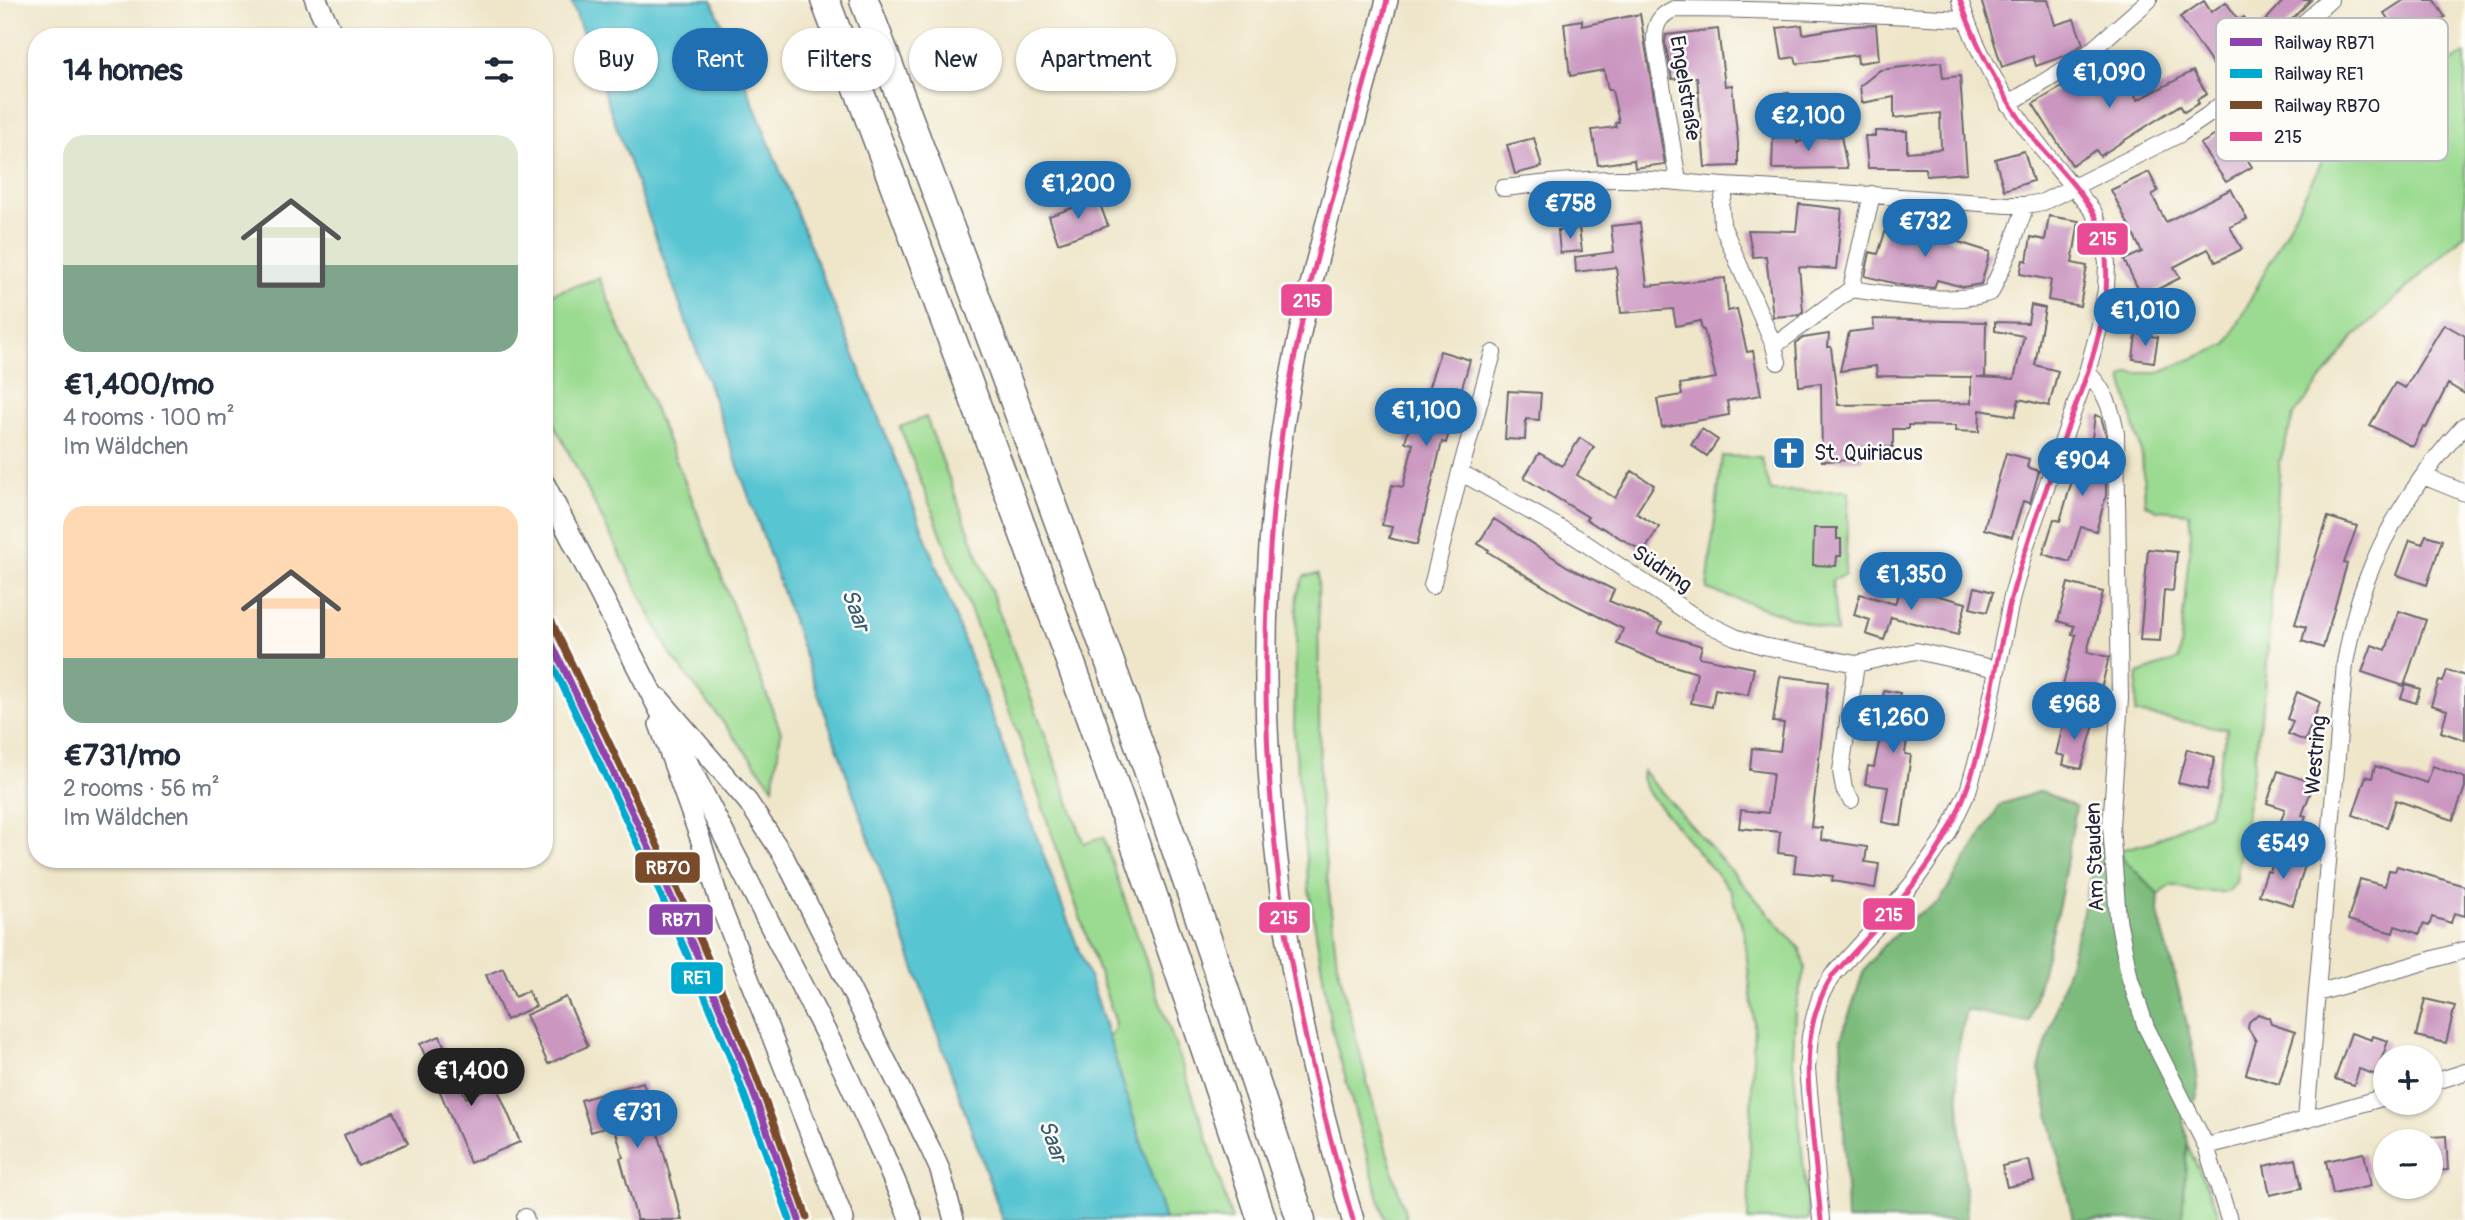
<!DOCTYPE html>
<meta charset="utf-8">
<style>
:root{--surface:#fff;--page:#f2f2f3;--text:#1f2937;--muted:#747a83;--accent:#1f6fb2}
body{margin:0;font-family:Pangolin,sans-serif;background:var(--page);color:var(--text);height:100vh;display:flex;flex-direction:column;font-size:26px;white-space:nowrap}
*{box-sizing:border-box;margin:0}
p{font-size:23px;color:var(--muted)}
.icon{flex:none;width:38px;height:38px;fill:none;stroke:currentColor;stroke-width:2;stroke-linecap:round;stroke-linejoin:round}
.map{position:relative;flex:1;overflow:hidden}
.drawer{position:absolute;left:28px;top:28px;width:525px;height:840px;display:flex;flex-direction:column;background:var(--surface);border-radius:28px;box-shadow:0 2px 5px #0004}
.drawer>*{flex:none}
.hud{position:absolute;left:574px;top:28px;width:665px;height:63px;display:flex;gap:14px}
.fabs{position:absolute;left:2373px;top:1045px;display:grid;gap:14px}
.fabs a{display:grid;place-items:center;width:70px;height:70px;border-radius:50%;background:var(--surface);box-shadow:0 2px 5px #0004;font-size:35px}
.price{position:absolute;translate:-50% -60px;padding:0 16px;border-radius:24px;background:var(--accent);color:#fff;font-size:23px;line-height:46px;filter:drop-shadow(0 2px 4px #0008)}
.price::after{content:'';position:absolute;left:50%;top:42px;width:21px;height:16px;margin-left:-10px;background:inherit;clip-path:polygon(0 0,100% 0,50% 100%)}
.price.active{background:#222;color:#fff}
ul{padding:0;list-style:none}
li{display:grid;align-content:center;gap:14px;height:371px;padding:0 35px}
li span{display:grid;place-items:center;height:217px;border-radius:21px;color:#555}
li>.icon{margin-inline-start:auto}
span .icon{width:126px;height:126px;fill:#fffc;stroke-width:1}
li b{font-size:30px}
h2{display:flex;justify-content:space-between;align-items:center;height:84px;padding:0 35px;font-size:30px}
.pill{padding:0 24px;border-radius:32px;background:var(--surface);box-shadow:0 2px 5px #0004;font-size:24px;line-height:63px}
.pill.active{background:var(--accent);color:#fff}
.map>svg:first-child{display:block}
.green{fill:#9bdb91;stroke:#5e7e66;stroke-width:2}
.forest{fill:#7cbb7b;stroke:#4f6e5b;stroke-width:2}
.water{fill:#59c5d2;stroke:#3e7486;stroke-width:2}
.building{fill:#cb97c1}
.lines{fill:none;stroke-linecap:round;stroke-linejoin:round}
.minor-casing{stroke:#6a676d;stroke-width:18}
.tertiary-casing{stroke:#6a676d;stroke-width:22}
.secondary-casing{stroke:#6a676d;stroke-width:24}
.motorway-casing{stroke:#6a676d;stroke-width:31}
.minor{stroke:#fff;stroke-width:16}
.tertiary{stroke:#fff;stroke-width:19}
.secondary{stroke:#fff;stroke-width:21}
.motorway{stroke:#fff;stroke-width:28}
.bus-1-casing{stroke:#fdfcf7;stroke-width:10}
.bus-1{stroke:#e84a93;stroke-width:5}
.rail-1-casing{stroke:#fdfcf7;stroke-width:12}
.rail-2-casing{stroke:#fdfcf7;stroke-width:12}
.rail-3-casing{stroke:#fdfcf7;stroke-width:12}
.rail-1{stroke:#8e44ad;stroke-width:7}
.rail-2{stroke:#00a9ce;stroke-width:7}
.rail-3{stroke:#7a4b2a;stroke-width:7}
.labels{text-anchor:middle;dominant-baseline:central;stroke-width:5;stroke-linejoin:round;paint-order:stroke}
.street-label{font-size:21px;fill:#22223b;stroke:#fdfcf7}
.poi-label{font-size:21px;fill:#22223b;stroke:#fdfcf7;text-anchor:start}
.water-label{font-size:23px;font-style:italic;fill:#355b70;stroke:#fdfcf7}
.key{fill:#fdfcf7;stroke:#bbbbbf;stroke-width:2}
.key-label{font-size:19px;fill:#22223b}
.line-badge{stroke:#fdfcf7;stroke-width:2.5}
.badge-label{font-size:19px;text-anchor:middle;font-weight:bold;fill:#fff}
</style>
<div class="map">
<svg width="2465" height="1220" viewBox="0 0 2465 1220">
<rect width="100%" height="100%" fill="#fdfcf7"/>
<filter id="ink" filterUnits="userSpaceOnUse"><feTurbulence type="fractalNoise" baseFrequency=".0143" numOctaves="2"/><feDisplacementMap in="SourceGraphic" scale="14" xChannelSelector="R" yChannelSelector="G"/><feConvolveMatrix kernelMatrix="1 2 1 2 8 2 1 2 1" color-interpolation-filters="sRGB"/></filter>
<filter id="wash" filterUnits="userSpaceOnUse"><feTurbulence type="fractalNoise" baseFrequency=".00686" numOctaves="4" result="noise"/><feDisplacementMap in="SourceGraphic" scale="28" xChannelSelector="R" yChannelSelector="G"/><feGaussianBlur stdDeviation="1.57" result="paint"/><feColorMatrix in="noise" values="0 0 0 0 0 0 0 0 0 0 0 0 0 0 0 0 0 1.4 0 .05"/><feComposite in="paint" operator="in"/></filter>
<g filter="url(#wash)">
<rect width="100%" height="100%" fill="#efe6ca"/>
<!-- green -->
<path class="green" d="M2465,53V234L2353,338L2293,417L2280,461L2265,691L2236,882L2228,892H2199L2171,885L2159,895L2116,851L2154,841L2209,813L2227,729L2135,713L2138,674L2179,659L2191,532L2189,513L2157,510L2145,504L2142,456L2122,378L2129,373H2157L2227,345L2333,140Z
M599,278L688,489L781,732L773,787L671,655L544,404V296Z
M926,417L1050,748L1084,844L1103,837L1205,1131L1232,1220H1165L1109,1038L1115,1028L1114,1017L1018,734L900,427Z
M1722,456L1761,457L1771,491H1849L1845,575L1832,580L1837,633L1707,589Z
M1318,574L1320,813L1337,963L1371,1097L1407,1220H1385L1331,1026L1309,889L1294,733L1297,595L1304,576Z
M1643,771L1800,949L1805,968L1795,1009L1793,1061L1809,1220H1748L1754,1023L1744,932L1730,890L1646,790L1642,778Z
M2187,1144L2217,1209L2220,1220H2182Z"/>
<!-- forest -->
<path class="forest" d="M2041,791L2076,807L2059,905L2029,1022L1966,1010L1956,1060L1967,1220H1847L1841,1039L1863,973L1880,949L1915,916L1939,902L2001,804Z
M2102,830L2116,851L2159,895L2158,913C2165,942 2205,1076 2197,1096C2194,1104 2187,1112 2183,1119L2187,1144L2182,1220H2073L2039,1069L2080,924Z"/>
<!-- water -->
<path class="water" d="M571,0H712L912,501L1097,999L1165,1220H1003L760,528Z"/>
<g id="blocks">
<!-- building -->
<path class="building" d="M1981,0H2048L2055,25L2074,19L2083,44L2067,55L2036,66L2033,56L2002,67Z
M2284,0H2311L2261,50L2253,42L2227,60L2225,57L2213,65L2180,17L2204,1L2211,12L2226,2L2239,21L2244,17L2254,33Z
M2404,0H2434L2445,17L2405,44L2410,51L2385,68L2387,71L2375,81L2357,61L2301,105L2303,108L2279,123L2291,142L2278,151L2251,109L2295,81L2288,72L2315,49L2312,46L2328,34L2330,36L2348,21L2361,37L2388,19L2384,13Z
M1640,14L1665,164L1635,168L1634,160L1598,165L1592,130L1616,127L1615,123L1619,122L1612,90H1608L1604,70L1570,76L1564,23L1582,20V26Z
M1802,25L1803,34L1853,26L1876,25L1879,60L1858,63L1857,55L1797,64L1795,57L1782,59L1777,28Z
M1718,29L1725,86L1732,85L1738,143V166L1705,167L1697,77L1672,79L1665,42L1666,35Z
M2111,58L2138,100L2193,71L2207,94L2197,100L2199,103L2184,112L2180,105L2100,156L2096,150L2072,165L2033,104Z
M1941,62L1943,78L1960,76L1967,173L1926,176L1925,168H1868L1865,136H1875V131H1907V152L1941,149L1940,113L1894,118V97L1862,103L1860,86L1880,70Z
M1789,93L1793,116L1773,119L1769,96Z
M2228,128L2252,167L2226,182L2200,144Z
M1841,136L1847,168L1772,169L1773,137H1796L1797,143L1809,137Z
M1534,138L1542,167L1515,174L1507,145Z
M2024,151L2033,181L2004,190L1995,159Z
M2149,172L2158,191L2152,195L2166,222L2231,189L2247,219L2230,227L2242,249L2216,262L2208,249L2174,267L2180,278L2142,297L2124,260L2142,252L2111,190Z
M1098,199L1108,226L1058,243L1049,216Z
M1799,204L1842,209L1836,269L1799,267L1803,311L1799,315L1773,317L1766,256L1753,257L1748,230L1796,231Z
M2049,216L2079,221L2072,263L2087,266L2080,306L2048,300L2051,280L2020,274L2023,260L2027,261L2031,237L2045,240Z
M1889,220L1990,252L1981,284L1963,287L1937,280L1934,288L1922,287L1905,286L1865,276L1870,252L1878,254Z
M1640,223L1647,286L1725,278L1728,311L1737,309L1747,352L1753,351L1761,395L1727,401L1729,415L1662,427L1657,399L1682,395L1680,384L1716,378L1704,330H1702L1700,321L1676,326L1673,309L1621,313L1616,267L1576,272L1575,257L1614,252L1611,226Z
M1579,228L1582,251L1560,253L1558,230Z
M2031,305L2045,308L2035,365L2058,371L2049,406L2019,399L2015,416L1980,410L1979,432L1955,431L1956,426L1908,425V429H1893V447H1863V460L1822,461L1821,383L1799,386L1796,343L1803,338L1829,334L1828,347H1831L1838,405L1971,403V377L1877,376L1876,366L1840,371L1849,332L1874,329L1873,319L1986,322L1985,377H1977L2014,379L2024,336L1995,331V322L2028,323Z
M2444,324L2465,336V394L2448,384L2426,428L2423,427L2413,447L2370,425L2395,383L2405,388Z
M2136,334L2158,337L2154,362L2133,359Z
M1440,351L1470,360L1446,443L1442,442L1417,545L1389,538L1392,527L1382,525L1392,485L1403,487L1413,444L1405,442L1416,401L1424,403Z
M1508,391L1541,393L1539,420L1526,419L1525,440L1505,439Z
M2095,415L2101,417L2106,435V496L2096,531L2081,527L2070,562L2043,554L2054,519L2060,521L2081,451L2090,454Z
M1702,429L1718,440L1707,456L1691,445Z
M1580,438L1594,447L1577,475L1615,498L1632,471L1654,485L1636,513L1659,527L1644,552L1601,527L1600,528L1586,519L1588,517L1524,478L1539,453L1562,466Z
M2006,453L2029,459L2027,467L2039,471L2030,503L2023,501L2012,537L1984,529Z
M2328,517L2357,526L2344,563L2347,564L2323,648L2302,641L2306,627L2295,624Z
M1494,519L1568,567L1614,590L1609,601L1662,623L1658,633L1702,646L1699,657L1754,668L1748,695L1715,689L1712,707L1691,703L1697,673L1657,661L1617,644L1623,629L1566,600L1488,552L1489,550L1478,544Z
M1814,528H1837V539H1841V556H1837L1836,566L1813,565Z
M2426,535L2442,540L2427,585L2397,575L2410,540L2422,544Z
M2148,549L2177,552L2173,591L2164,590L2160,641L2140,640Z
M2068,583L2103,592L2087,652L2109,657L2099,697L2062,689L2076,635L2072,634L2074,626L2058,621Z
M1901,584L1915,588V590L1966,603L1958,635L1891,617L1884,640L1866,634L1870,620L1854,615L1860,594L1895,604Z
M1975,587L1993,592L1987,612L1970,608Z
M2399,611L2426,620L2404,686L2362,672L2372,645L2386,650Z
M2447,670L2465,676V740L2441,732L2447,710L2431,705L2439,681L2443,682Z
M1780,676L1828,682L1811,827L1822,828L1821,840L1867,847L1865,862L1879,864L1875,888L1832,881L1833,876L1794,872L1796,855L1778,853L1780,832L1739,828L1741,810L1768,813L1773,773L1750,770L1752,748L1780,751L1784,723L1773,722Z
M2406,684L2420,689L2416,703L2401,698Z
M1884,690L1900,693L1898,703L1912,705L1911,710L1921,723L1908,731L1905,754L1911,755L1901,826L1882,822L1888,787L1865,784L1868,766L1874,767L1881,732H1878Z
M2297,692L2320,702L2305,741L2288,734L2293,721L2287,719Z
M2065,717L2094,725L2081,769L2063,765L2065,756L2056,754Z
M2187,749L2215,757L2207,790L2178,783Z
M2375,766L2427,783L2433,766L2465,778V787L2453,820L2396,800L2387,827L2353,815L2366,776L2372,778Z
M2278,771L2314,783L2302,815L2306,816L2300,831L2280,824L2285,809L2267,803Z
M2275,856L2305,865L2293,905L2259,895L2267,871L2270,872Z
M2397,866L2465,886V916L2454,913L2451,923L2432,917L2429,926L2423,924L2420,934L2395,926L2393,933L2348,920L2360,879L2385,886L2389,870L2395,871Z
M503,968L515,997L528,991L536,1006L506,1020L486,975Z
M566,997L588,1046L548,1064L526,1015Z
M2425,999L2455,1006L2446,1043L2416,1036Z
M2258,1014L2269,1018L2271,1024L2295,1032L2279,1084L2246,1074L2256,1041L2248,1028L2249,1022Z
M2351,1033L2372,1040L2373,1036L2388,1041L2376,1075L2359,1069L2354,1085L2335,1079Z
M440,1036L466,1098L496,1085L520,1142L470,1163L420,1044Z
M643,1082L662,1146L682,1220H637L620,1158L623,1157L614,1125L591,1132L581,1100Z
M393,1112L408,1143L358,1166L344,1135Z
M2446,1136L2448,1170L2431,1171V1137Z
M2364,1153L2371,1186L2333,1194L2326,1161Z
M2296,1159L2302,1188L2270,1195L2264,1166Z
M2029,1160L2034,1181L2007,1187L2002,1166Z"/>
</g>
</g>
<g filter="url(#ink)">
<use href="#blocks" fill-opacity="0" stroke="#6a676d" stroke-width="2"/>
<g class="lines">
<defs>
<path id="minor" d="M2008,104L2083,58L2149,0
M1678,181L1655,43C1654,26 1658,16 1674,9C1771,9 1868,14 1965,19
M1727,186L1721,204L1722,225L1774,346L1778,362
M1503,188C1540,184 1577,179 1615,179C1657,178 1699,185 1742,187C1831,192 1919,198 2007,205H2026L2043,202L2180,134L2208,115L2246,84L2305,22L2330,0
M1851,289C1888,294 1956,306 1991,292L2010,250L2026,205
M1774,346L1851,289L1872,194
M2087,372C2105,390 2112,409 2116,434L2120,699L2111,826L2118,919L2130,979L2146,1027L2206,1146L2229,1220
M1460,472L1576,537L1698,619L1735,637L1763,646L1856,664L1916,651L1997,669
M2423,476L2465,493
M1432,586L1460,472L1493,353
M1851,800L1844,789L1841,771L1856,664
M2317,993L2465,950
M2431,1083L2465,1072
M2306,1120L2345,663C2350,637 2355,610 2365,584C2386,526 2423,470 2465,425
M2206,1146L2266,1131L2385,1097
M525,1217L526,1220
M1821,1220L1807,1069L1810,1036L1815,1014L1821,994L1832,976L1880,923L1916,879L1947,835L1968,791L1983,739L2012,596L2027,542L2087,372L2099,329L2106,289L2107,263L2101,229L2093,211C2038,146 1985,83 1960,0"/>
<path id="tertiary" d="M659,698L748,802L783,855L930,1148L940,1170L954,1220
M659,724L700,838L722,910L844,1220"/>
<path id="secondary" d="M316,0L333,37
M544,484L837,1055L879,1145L911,1220
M1353,1220C1271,953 1242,677 1287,400C1310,264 1354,133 1387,0"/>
<path id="motorway" d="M825,0C977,404 1129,809 1262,1220
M864,0C1017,404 1168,809 1301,1220"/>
</defs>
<!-- minor casing -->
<use href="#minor" class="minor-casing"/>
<!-- tertiary casing -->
<use href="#tertiary" class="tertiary-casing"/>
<!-- secondary casing -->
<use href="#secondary" class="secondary-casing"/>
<!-- motorway casing -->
<use href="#motorway" class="motorway-casing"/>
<!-- minor -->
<use href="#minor" class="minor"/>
<!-- tertiary -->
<use href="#tertiary" class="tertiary"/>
<!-- secondary -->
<use href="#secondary" class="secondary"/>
<!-- motorway -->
<use href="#motorway" class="motorway"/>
<defs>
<path id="bus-1" d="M1353,1220C1334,1154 1316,1088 1302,1020C1260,818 1254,604 1287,400C1309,264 1353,133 1387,0
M1821,1220C1818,1189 1815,1159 1812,1128C1807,1074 1802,1025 1832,976C1870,935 1923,881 1948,832C1988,757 1991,672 2013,591C2027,542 2044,495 2061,446C2084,380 2121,302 2101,230C2094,202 2053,163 2034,139C2002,96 1978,50 1960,0"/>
</defs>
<!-- bus-1 casing -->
<use href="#bus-1" class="bus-1-casing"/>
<!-- bus-1 -->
<use href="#bus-1" class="bus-1"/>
<defs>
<path id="rail-1" d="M544,627C608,762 675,897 731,1036C756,1097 777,1158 799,1220"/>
<path id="rail-2" d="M544,647C606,777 669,906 723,1040C747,1099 768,1160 790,1220"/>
<path id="rail-3" d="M552,622C616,758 683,893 739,1033C764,1094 785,1155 807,1217"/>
</defs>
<!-- rail-1 casing -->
<use href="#rail-1" class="rail-1-casing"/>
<!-- rail-2 casing -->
<use href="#rail-2" class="rail-2-casing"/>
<!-- rail-3 casing -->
<use href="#rail-3" class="rail-3-casing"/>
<!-- rail-1 -->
<use href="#rail-1" class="rail-1"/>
<!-- rail-2 -->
<use href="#rail-2" class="rail-2"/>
<!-- rail-3 -->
<use href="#rail-3" class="rail-3"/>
</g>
</g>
<!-- icons -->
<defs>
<symbol id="church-square" viewBox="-11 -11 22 22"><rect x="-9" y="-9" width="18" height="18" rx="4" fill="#1f6fb2" stroke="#fdfcf7"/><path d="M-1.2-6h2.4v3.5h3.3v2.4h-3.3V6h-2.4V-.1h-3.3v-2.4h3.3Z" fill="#fff"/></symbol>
</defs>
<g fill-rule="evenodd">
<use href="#church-square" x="1770" y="434" width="38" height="38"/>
</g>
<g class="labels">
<!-- street labels -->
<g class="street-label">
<text transform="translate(1685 88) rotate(81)">Engelstraße</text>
<text transform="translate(1662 569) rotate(34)">Südring</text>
<text transform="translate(2316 755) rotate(-85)">Westring</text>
<text transform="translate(2095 857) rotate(-92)">Am Stauden</text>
</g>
<!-- poi labels -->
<g class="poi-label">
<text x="1814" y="453">St. Quiriacus</text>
</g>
<!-- water labels -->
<g class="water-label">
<text transform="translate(856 610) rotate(70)">Saar</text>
<text transform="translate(1053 1141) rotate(70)">Saar</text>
</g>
</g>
<!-- legend -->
<rect x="2216" y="18" width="232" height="143" rx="10" class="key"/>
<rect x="2230" y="38" width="32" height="8" fill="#8e44ad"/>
<rect x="2230" y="69" width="32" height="9" fill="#00a9ce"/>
<rect x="2230" y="101" width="32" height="8" fill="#7a4b2a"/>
<rect x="2230" y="132" width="32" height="9" fill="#e84a93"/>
<g class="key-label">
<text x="2274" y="49">Railway RB71</text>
<text x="2274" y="80">Railway RE1</text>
<text x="2274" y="112">Railway RB70</text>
<text x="2274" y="143">215</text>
</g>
<g class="line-badge">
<rect x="2076" y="222" width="53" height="34" rx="7" fill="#e84a93"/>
<rect x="1280" y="283" width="53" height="34" rx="7" fill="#e84a93"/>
<rect x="634" y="851" width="67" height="33" rx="7" fill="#7a4b2a"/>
<rect x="1862" y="897" width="54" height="34" rx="7" fill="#e84a93"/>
<rect x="1258" y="901" width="53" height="33" rx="7" fill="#e84a93"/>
<rect x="648" y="903" width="66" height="33" rx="7" fill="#8e44ad"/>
<rect x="670" y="961" width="54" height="34" rx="7" fill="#00a9ce"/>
</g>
<g class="badge-label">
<text x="2103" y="245">215</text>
<text x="1307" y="307">215</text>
<text x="668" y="874">RB70</text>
<text x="1889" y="921">215</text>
<text x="1284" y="924">215</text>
<text x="681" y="926">RB71</text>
<text x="697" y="984">RE1</text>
</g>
</svg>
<div class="fabs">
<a>+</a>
<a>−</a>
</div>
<b class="price" style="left:2109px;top:110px">€1,090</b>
<b class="price" style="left:1808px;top:153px">€2,100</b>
<b class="price" style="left:1078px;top:221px">€1,200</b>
<b class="price" style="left:1570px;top:241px">€758</b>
<b class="price" style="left:1925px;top:259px">€732</b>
<b class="price" style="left:2145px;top:348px">€1,010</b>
<b class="price" style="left:1426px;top:448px">€1,100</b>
<b class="price" style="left:2082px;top:498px">€904</b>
<b class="price" style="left:1911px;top:612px">€1,350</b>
<b class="price" style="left:2074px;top:742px">€968</b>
<b class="price" style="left:1893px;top:755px">€1,260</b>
<b class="price" style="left:2283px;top:881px">€549</b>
<b class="price active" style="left:471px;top:1108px">€1,400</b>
<b class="price" style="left:637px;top:1150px">€731</b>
<div class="hud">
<a class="pill">Buy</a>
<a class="pill active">Rent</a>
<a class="pill">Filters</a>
<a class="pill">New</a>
<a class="pill">Apartment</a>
</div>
<section class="drawer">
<h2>14 homes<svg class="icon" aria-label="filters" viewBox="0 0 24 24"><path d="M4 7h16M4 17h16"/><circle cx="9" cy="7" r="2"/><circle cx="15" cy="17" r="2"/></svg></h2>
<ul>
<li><span style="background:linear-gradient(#dfe7d0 60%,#7fa58c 0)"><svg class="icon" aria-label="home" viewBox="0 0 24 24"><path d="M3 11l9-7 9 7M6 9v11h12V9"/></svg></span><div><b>€1,400/mo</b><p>4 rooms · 100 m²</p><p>Im Wäldchen</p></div></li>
<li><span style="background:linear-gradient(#ffd9b3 70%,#7fa58c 0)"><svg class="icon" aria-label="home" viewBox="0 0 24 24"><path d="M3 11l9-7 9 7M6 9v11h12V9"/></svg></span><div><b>€731/mo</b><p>2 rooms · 56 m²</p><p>Im Wäldchen</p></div></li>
</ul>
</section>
</div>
